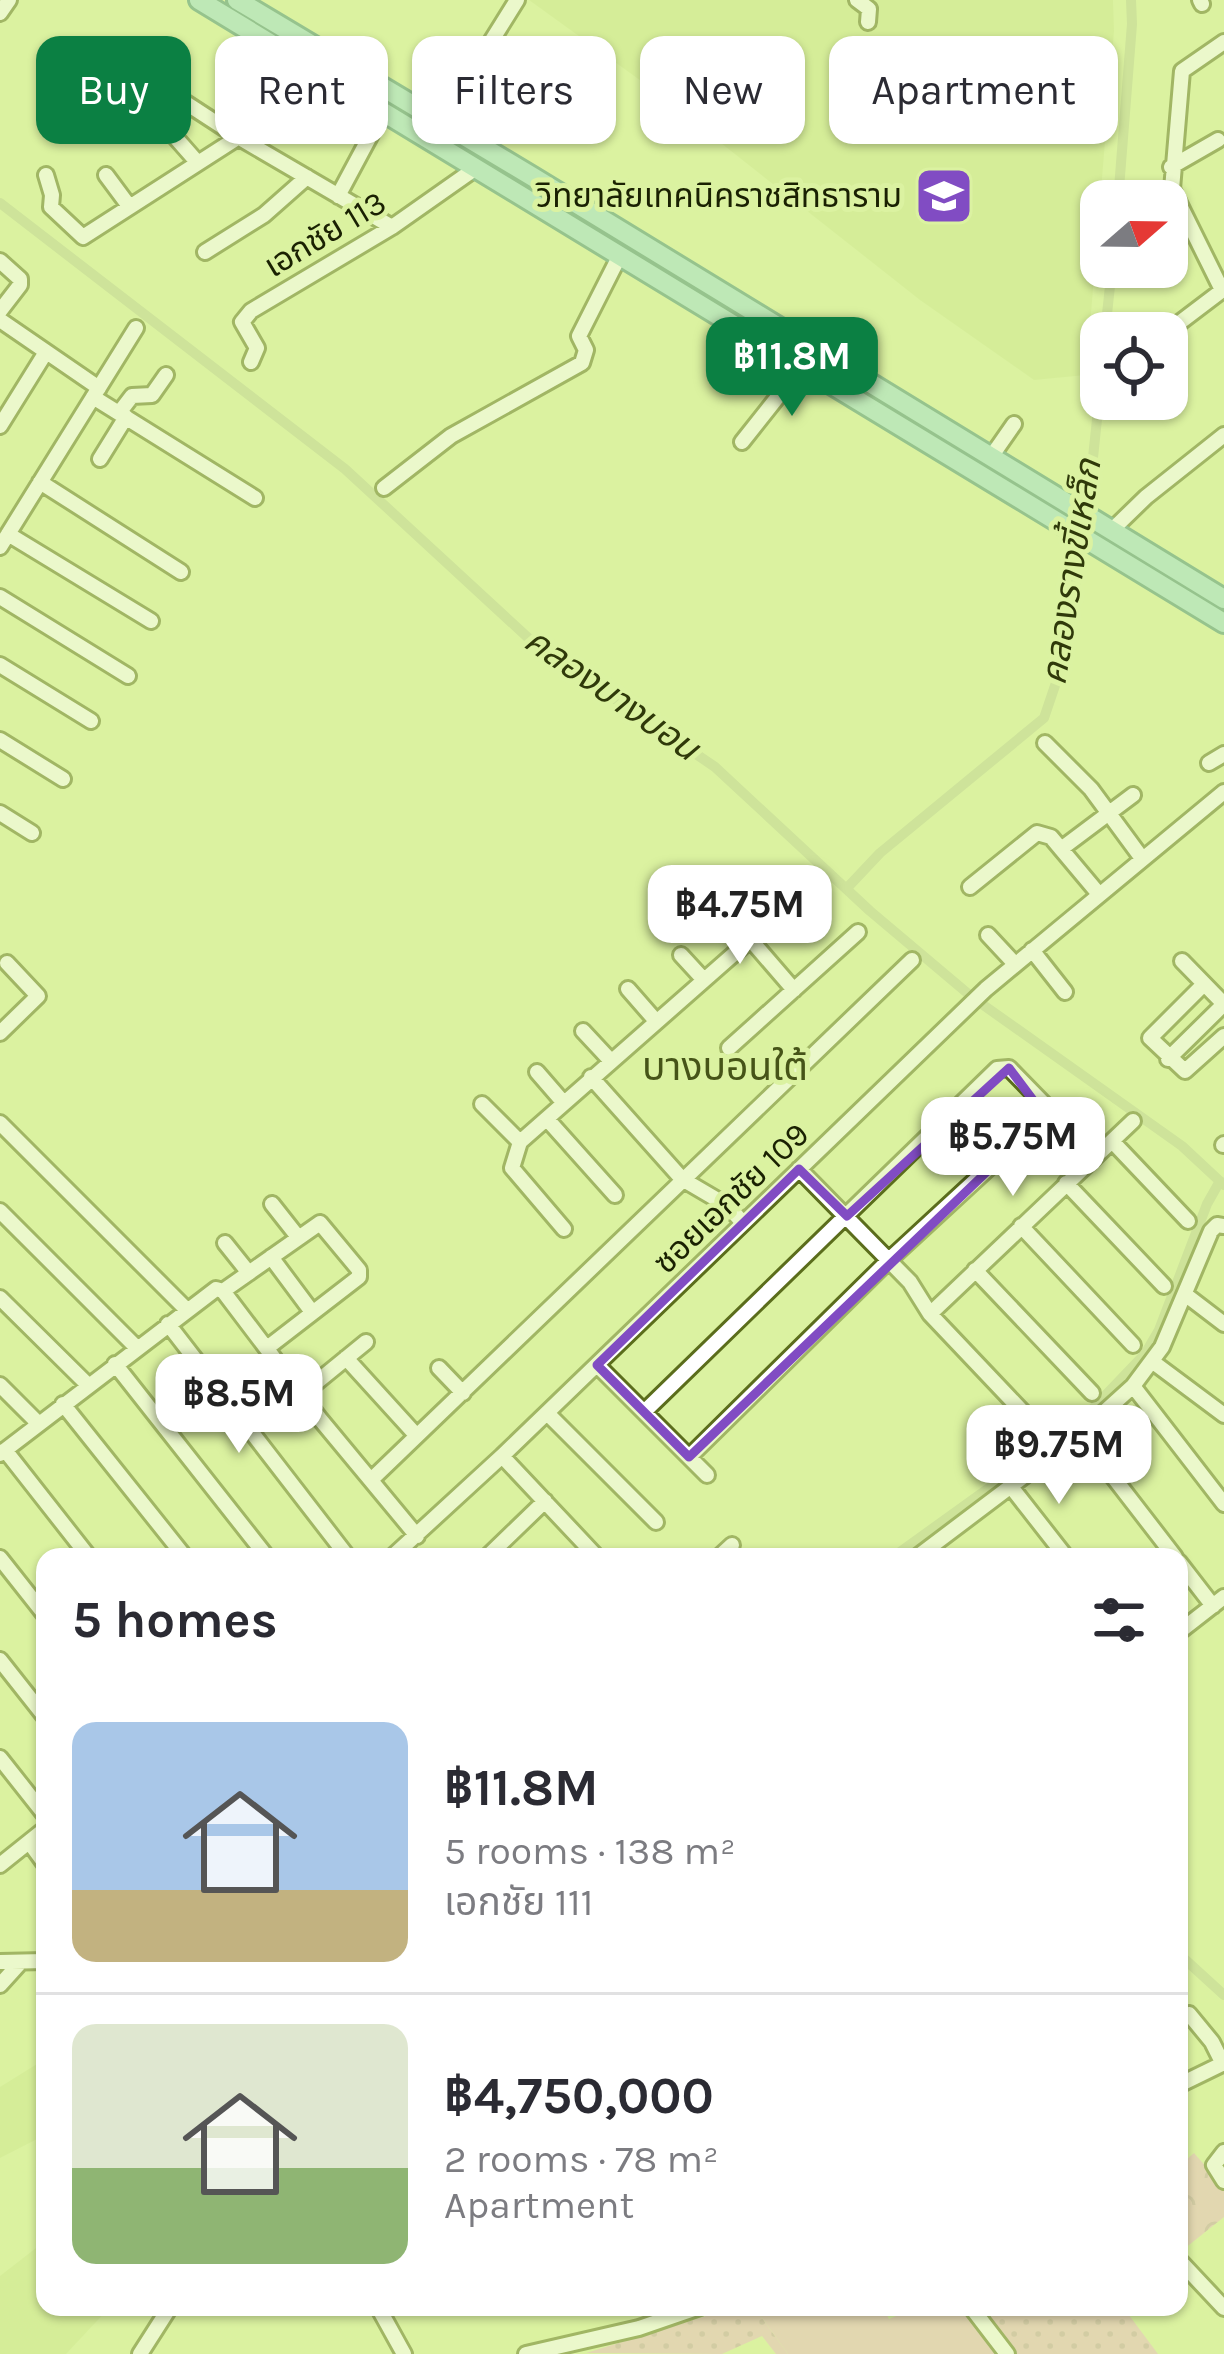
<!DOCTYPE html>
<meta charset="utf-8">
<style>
:root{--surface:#fff;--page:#f2f2f3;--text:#2b2b33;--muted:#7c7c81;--line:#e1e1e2;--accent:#0b8043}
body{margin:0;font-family:Karla,"Noto Sans Thai",sans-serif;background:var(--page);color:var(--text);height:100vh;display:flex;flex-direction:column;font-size:45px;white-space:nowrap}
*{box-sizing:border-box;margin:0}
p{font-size:39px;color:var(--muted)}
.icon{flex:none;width:66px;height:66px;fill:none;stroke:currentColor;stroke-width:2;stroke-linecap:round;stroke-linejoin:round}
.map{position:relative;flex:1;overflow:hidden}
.panel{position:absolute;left:36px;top:1548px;width:1152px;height:768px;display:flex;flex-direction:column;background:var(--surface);border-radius:24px;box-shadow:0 3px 9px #0004}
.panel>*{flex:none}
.banner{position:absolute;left:36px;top:36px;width:1152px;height:108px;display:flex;gap:24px}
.needle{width:78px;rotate:70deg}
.buttons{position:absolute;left:1080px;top:180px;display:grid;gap:24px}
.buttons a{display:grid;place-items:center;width:108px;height:108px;border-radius:24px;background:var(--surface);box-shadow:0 3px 9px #0004;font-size:60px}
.price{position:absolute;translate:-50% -102px;padding:0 27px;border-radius:24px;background:#fff;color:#222;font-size:39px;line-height:78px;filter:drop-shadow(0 3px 6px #0008)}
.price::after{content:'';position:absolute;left:50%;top:72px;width:36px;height:27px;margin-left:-18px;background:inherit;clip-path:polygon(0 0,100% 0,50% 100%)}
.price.current{background:var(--accent);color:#fff}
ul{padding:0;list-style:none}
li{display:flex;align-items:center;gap:36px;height:300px;padding:0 36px}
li+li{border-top:3px solid var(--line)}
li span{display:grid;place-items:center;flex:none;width:336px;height:240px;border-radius:24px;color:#555}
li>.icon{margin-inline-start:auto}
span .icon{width:144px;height:144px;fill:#fffc;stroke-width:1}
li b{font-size:51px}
h2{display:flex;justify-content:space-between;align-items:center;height:144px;padding:0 36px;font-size:51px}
.tag{padding:0 42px;border-radius:24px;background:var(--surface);box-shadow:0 3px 9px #0004;font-size:42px;line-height:108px}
.tag.current{background:var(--accent);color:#fff}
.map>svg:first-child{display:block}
.built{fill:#cfe78f}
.grass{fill:url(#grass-dots)}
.forest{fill:url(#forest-crowns)}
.garden{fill:#eab7c4}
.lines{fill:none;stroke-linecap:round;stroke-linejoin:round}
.canal{stroke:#bed092;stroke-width:10}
.minor-casing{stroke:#5b6d1c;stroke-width:20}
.major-casing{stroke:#438b75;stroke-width:24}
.minor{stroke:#fff;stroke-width:14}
.major{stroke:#9bdcd1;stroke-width:18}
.marked{fill:none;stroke:#814cc3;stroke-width:9;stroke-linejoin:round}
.labels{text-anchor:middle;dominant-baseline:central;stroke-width:10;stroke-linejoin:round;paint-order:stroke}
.poi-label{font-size:33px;fill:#1a2102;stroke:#dbf2a1;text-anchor:end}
.street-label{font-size:33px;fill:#1a2102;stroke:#dbf2a1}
.water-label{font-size:36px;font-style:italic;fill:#2f390a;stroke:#dbf2a1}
.quarter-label{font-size:39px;fill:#465418;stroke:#dbf2a1}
</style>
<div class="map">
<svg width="1224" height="2354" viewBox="0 0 1224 2354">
<defs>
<pattern id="grass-dots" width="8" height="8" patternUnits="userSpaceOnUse" patternTransform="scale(3)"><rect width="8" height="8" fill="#eab7c4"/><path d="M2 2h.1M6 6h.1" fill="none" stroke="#c89da7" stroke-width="1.8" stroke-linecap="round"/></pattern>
<pattern id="forest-crowns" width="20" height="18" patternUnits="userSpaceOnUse" patternTransform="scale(3)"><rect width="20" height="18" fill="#eab7c4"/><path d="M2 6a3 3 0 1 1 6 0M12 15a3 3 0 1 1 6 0" fill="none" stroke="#c89da7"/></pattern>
</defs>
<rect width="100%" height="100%" fill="#dbf2a1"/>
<!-- built -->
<path class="built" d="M529,0H1113L1114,31L1086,375L1034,380L920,300L655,91Z
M45,2059V2135L0,2158V2087Z
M45,2241V2307H110L66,2354H0V2276Z"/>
<!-- grass -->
<path class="grass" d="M735,2307H754L788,2354H776L762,2336L722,2354L586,2353Z
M980,2307H1123L1158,2354H1016Z"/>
<!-- forest -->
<path class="forest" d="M1194,2153L1224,2187V2217L1179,2253V2166Z"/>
<!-- garden -->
<path class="garden" d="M754,2307H883L889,2319L918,2307H963L998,2354H788Z"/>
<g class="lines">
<!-- canal -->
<path class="canal" d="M1118,201L1132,24L1131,0
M0,203L345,469L537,646L715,767L870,911L972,997L1182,1146L1224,1185
M1105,333L1112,267
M1087,515L1101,381
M847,888L880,853L1044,718L1064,659L1084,533
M893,1557L1078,1424L1145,1354L1159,1330L1207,1204L1220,1181
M1179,1954L1224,1995"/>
<defs>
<path id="minor" d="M857,0L869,9L868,22
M1200,0L1202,4
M0,13L9,0
M126,64L238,137L392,227
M161,121L198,163
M441,122L517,0
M1171,167L1218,140
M46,175L52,195L51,207L83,237L234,140L258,121L298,60
M106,175L129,206
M338,196L383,112
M1167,237L1187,225
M205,252L264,215L307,177
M0,261L20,279V285L0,311
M1222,290L1172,189L1182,71L1224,42
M0,320L99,388
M1166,333L1224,289
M251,362L257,348L242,322L251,311L392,227L476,168
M93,397L255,498
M119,413L132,396L152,395L166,375
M0,426L46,352
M742,442L803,365
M991,457L1014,424
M100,459L126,417
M40,482L181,572
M384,488L451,436L582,363L586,350L579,336L620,255
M1112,530L1146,497L1224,435
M8,534L151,621
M0,547L136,328
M0,597L128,676
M0,665L91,721
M0,740L63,779
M1045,743L1091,789L1141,857
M1209,763L1224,754
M0,813L32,833
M1061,849L1133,795
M970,887L1037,833L1051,837L1098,893
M725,910L794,990
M988,935L1015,964
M1032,950L1065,992
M681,955L704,980
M1204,984L1150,1038L1185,1071L1224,1036
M628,989L656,1021
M583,1031L610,1060
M0,1033L38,996L7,963
M729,1048L858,932
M1168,1059L1224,1004L1182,961
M537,1072L563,1102
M591,1077L682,1179L728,1206L743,1223
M482,1104L520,1142
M547,1119L615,1195
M0,1123L186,1309
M1112,1141L1188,1221
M1223,1145L1224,1144
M799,1169L910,1282L930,1314L1039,1429
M1066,1183L1164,1286
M272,1204L298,1237
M0,1211L137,1348
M1021,1226L1133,1345
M564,1229L512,1168L520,1142L818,880
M225,1243L249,1273
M271,1257L312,1312
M975,1270L1092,1393
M223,1291L320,1223L359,1270V1277L267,1348
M1186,1295L1224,1324
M0,1298L88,1385
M930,1314L1133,1121
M168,1324L348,1557
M346,1358L416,1435
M1153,1362L1224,1415
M115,1364L267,1557
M597,1365L707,1475
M439,1368L463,1393
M0,1385L38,1423
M1133,1386L1224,1504
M301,1395L366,1342
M63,1404L185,1557
M644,1412L997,1069L1009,1068L1045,1105V1116L889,1260L689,1457
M547,1413L656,1522
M1080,1434L1175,1557
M5,1450L89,1557
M0,1454L216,1289L223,1291L320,1419L417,1536
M502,1456L597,1557
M371,1480L912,960
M1012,1488L1066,1557
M392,1557L502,1456L986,989L1224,792
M487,1557L545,1501
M719,1557L732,1545
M917,1557L1080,1434L1133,1386L1162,1347L1211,1231L1217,1225L1224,1226
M0,1558L45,1615
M1179,1562L1213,1606
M1179,1632L1224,1597
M0,1660L45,1717
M0,1758L45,1815
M29,1842L45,1864
M0,1865L45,1829
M0,1962L45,1961
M0,1985L19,1964
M1189,2014L1212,2042L1223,2064
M1179,2085L1224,2063
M1224,2152L1214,2165L1224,2181
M1179,2260L1224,2308
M378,2307L404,2354
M971,2307L1007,2354
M140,2354L170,2307
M526,2354L639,2328L700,2307"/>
<path id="major" d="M199,0L1224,623
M237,0L533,177L1224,599"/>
</defs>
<!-- minor casing -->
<use href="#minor" class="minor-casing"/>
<!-- major casing -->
<use href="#major" class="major-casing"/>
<!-- minor -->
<use href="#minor" class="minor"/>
<!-- major -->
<use href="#major" class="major"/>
</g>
<!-- marked area -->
<path d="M0 0H1224V2354H0ZM1009,1068L1045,1116L689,1457L597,1365L799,1169L847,1216Z" fill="#dbf2a1" fill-opacity=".55" fill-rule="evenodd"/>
<path class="marked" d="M1009,1068L1045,1116L689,1457L597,1365L799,1169L847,1216Z"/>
<!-- icons -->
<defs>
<symbol id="university-square" viewBox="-11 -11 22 22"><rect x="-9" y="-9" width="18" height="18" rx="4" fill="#814cc3" stroke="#dbf2a1"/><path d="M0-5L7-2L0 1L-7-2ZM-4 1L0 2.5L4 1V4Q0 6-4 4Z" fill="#fff"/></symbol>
</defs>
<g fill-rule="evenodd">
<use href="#university-square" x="911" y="163" width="66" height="66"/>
</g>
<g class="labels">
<!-- poi labels -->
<g class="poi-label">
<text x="902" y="196">วิทยาลัยเทคนิคราชสิทธาราม</text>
</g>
<!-- street labels -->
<g class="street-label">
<text transform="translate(325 234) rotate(-31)">เอกชัย 113</text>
<text transform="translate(731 1198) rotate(-44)">ซอยเอกชัย 109</text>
</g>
<!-- water labels -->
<g class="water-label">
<text transform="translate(1071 572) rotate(-81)">คลองรางขี้เหล็ก</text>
<text transform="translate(612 694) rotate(35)">คลองบางบอน</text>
</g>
<!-- quarter labels -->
<g class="quarter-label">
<text x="725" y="1067">บางบอนใต้</text>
</g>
</g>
</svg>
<div class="buttons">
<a><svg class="needle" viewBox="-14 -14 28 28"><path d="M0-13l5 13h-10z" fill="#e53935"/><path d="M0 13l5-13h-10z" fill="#7c7c81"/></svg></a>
<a><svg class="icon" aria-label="locate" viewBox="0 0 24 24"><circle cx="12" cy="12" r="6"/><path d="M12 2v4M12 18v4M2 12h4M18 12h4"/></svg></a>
</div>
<b class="price current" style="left:792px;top:419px">฿11.8M</b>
<b class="price" style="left:740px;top:967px">฿4.75M</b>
<b class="price" style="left:1013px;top:1199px">฿5.75M</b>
<b class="price" style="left:239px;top:1456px">฿8.5M</b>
<b class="price" style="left:1059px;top:1507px">฿9.75M</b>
<div class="banner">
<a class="tag current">Buy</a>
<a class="tag">Rent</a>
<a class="tag">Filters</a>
<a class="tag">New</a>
<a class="tag">Apartment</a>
</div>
<section class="panel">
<h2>5 homes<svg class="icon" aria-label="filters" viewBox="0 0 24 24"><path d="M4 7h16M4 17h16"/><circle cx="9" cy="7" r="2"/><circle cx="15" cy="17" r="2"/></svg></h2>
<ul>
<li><span style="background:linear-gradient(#a9c7e8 70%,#c2b280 0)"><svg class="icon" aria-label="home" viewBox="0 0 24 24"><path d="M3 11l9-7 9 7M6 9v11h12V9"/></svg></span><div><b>฿11.8M</b><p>5 rooms · 138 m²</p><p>เอกชัย 111</p></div></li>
<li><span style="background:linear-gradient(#dfe7d0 60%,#8fb573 0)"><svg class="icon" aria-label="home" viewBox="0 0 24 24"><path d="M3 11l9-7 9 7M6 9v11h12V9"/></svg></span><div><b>฿4,750,000</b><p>2 rooms · 78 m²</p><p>Apartment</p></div></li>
</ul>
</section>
</div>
